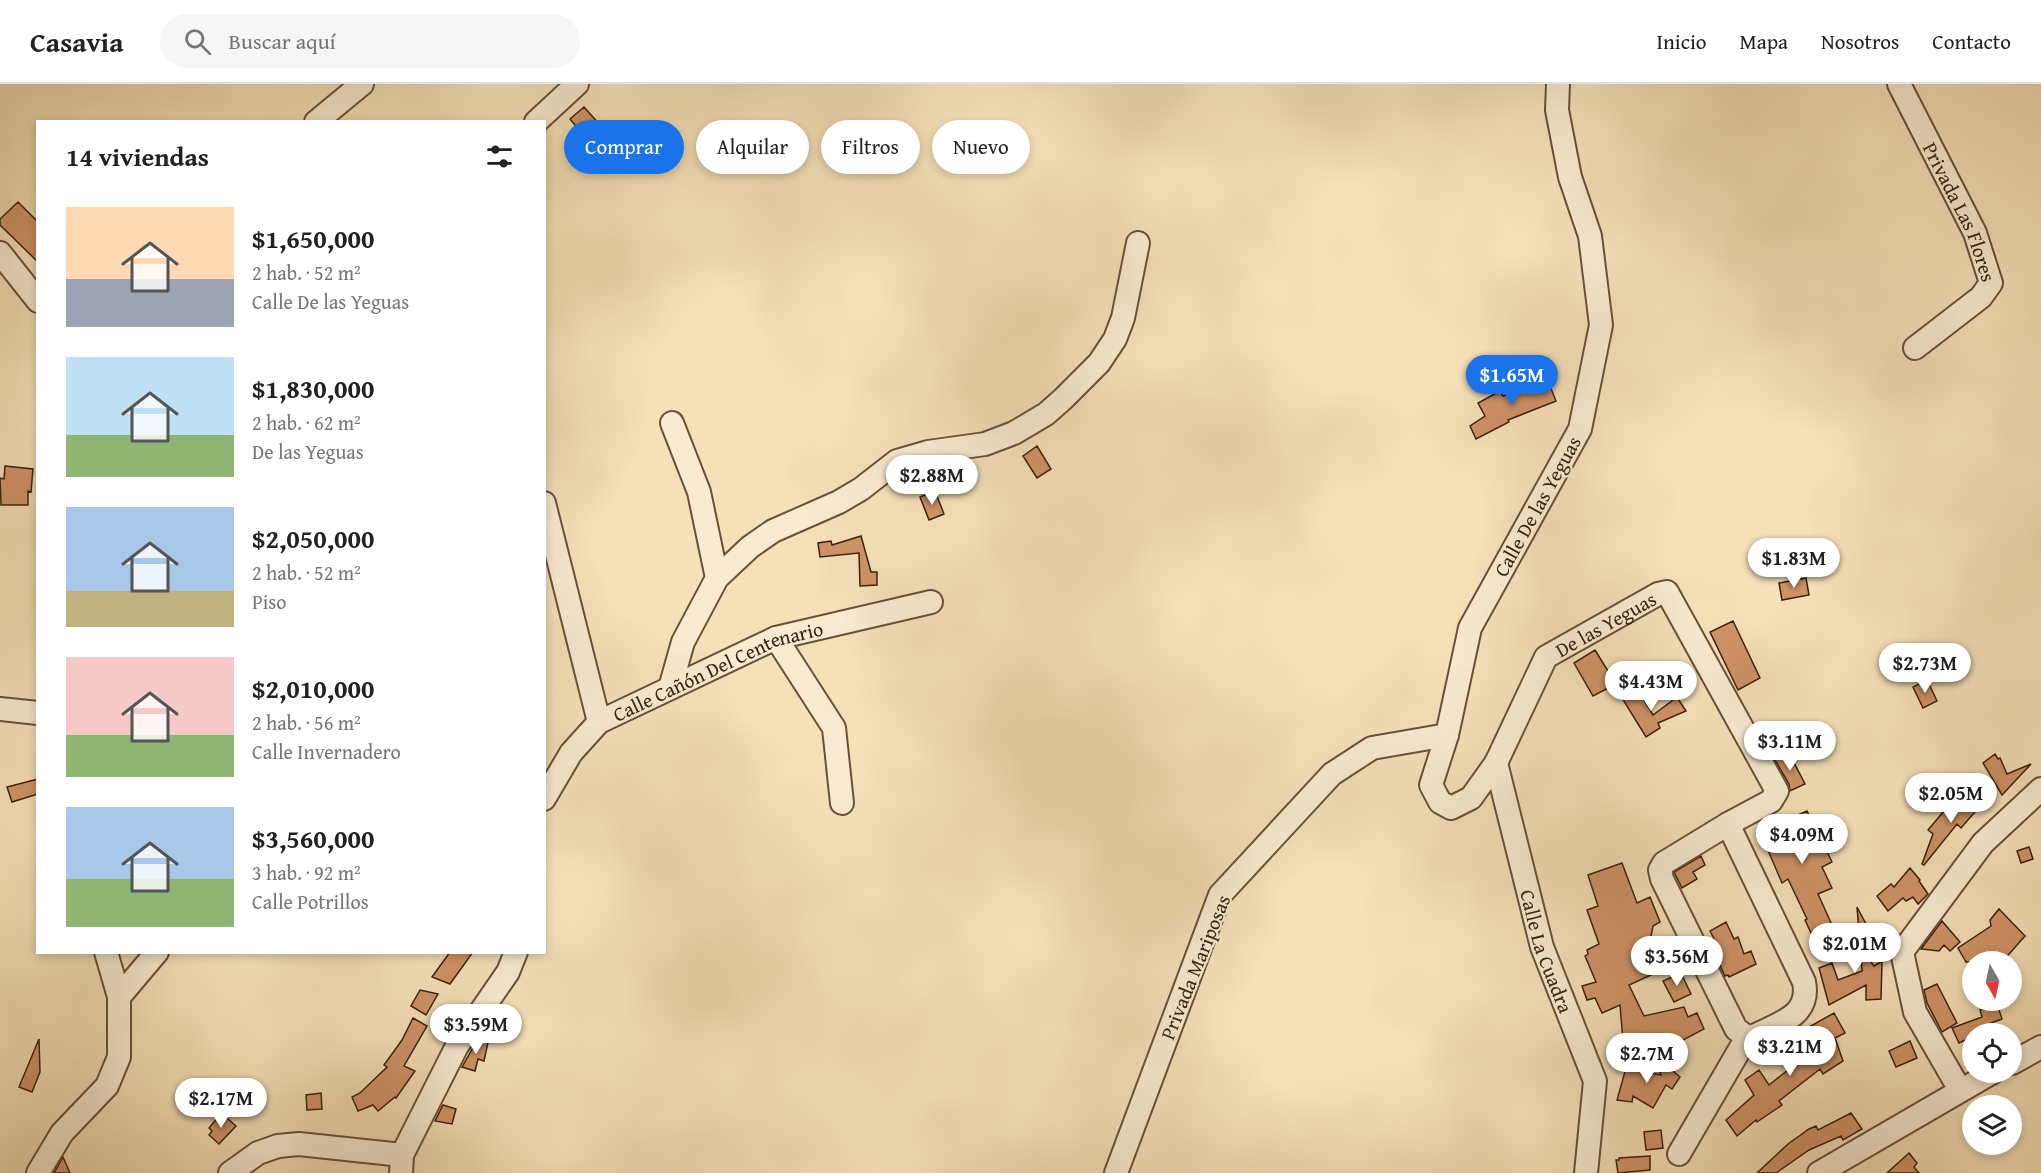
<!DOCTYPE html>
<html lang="es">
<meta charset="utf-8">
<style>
:root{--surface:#fff;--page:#f6f6f6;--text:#222;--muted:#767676;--line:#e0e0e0;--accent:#1a73e8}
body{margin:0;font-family:"Gentium Book Plus",serif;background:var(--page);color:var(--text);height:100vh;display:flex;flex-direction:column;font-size:22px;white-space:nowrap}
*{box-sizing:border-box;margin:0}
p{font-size:20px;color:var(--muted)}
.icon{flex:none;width:33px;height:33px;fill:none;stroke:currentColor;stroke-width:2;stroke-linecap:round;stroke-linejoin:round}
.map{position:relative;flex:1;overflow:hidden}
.details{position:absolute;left:36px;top:36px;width:510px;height:834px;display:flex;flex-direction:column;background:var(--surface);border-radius:0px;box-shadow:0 3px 9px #0003}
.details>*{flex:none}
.top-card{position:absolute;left:564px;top:36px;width:570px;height:54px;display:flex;gap:12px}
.needle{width:39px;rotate:171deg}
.controls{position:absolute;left:1962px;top:867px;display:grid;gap:12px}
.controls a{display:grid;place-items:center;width:60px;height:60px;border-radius:50%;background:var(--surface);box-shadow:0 3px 9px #0003;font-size:30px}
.price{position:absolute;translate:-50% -51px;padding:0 14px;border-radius:21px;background:#fff;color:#222;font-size:20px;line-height:39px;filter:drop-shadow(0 2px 3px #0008)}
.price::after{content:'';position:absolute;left:50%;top:36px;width:18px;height:14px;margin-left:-9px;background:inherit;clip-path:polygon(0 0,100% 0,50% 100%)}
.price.selected{background:var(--accent);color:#fff}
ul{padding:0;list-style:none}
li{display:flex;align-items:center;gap:18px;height:150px;padding:0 30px}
li span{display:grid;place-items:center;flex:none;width:168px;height:120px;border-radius:0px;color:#555}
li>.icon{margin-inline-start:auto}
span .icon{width:72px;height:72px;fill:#fffc;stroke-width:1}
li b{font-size:26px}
h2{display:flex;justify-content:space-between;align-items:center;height:72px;padding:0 30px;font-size:26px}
.tag{padding:0 21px;border-radius:27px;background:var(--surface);box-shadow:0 3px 9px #0003;font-size:21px;line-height:54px}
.tag.selected{background:var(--accent);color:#fff}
header{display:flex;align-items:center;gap:36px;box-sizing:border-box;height:84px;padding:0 30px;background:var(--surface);border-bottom:2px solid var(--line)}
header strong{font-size:28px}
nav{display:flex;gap:33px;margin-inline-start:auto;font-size:21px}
.search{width:420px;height:54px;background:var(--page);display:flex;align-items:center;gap:15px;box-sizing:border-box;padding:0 21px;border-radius:33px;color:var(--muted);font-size:22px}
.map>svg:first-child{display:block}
.building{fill:#cf9366;stroke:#3a2011;stroke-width:1.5}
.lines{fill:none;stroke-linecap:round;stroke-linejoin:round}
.minor-casing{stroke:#69503b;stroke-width:26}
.minor{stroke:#f8ebd1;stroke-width:22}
.labels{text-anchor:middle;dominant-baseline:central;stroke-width:4.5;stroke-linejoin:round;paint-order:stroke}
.street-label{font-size:20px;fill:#3a2011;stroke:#f8ebd1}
</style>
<header>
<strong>Casavia</strong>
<div class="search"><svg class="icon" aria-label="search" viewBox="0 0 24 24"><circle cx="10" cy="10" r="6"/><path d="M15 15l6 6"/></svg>Buscar aquí</div>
<nav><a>Inicio</a><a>Mapa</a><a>Nosotros</a><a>Contacto</a></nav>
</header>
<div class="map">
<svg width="2041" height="1089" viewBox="0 0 2041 1089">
<rect width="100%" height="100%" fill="#f5e0b8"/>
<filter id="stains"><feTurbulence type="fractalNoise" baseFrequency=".00333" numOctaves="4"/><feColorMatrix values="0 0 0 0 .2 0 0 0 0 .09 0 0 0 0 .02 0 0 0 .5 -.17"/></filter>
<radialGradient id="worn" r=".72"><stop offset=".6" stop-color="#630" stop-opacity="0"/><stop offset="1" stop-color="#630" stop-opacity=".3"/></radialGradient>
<!-- building -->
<path class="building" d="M584,23L600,41L585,53L570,35Z
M18,118L38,138V178L0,141V135Z
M1546,292L1556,317L1508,336L1509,338L1476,355L1470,342L1485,332L1478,319L1500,307L1503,312L1534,301L1533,298Z
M1037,362L1051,385L1037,394L1023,372Z
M5,382L33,385L31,408L28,407V421H1L0,394L4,395Z
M935,407L944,430L929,436L920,413Z
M861,452L871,488H877V501L860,502L859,469L820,473L818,459L831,457L832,461Z
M1806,494L1809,511L1782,516L1779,499Z
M1733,537L1760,594L1738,606L1710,548Z
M1595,566L1616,600L1593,612L1574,579Z
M1927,596L1937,617L1923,624L1913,603Z
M1637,604L1653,631L1677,613L1686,627L1658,639L1660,644L1646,653L1622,614Z
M1789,669L1805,700L1790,707L1789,700L1775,676Z
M1995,670L1998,675L2000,674L2007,690L2031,680L2002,711L1983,679Z
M38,695V710L12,718L7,703Z
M1973,708L1982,720L1961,744L1957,740L1924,781L1922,780L1933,750L1928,746L1944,727L1952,733Z
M1807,727L1832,778L1822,783L1832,804L1818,810L1832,841L1811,849L1805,836L1807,835L1788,795L1782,799L1764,757L1773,753L1770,746L1773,745V742Z
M2029,763L2033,775L2021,779L2017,767Z
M1701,772L1705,781L1693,788L1697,795L1682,804L1674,788Z
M1622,779L1637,819L1650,813L1660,838L1653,842L1650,858L1652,863L1643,867L1653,890L1629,901L1644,932L1684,923L1688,933L1697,929L1704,945L1655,971L1651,959L1640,961V956L1623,958L1620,921L1602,929L1595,914L1587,916L1582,902L1596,898L1585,872L1588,870L1587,866L1599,860L1587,826L1598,822L1588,791Z
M1910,784L1920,796L1919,797L1928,810L1918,820L1913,813L1906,817L1903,814L1888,827L1877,812L1891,800L1894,803Z
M1857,823L1874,855L1861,865L1874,882L1882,877L1881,915L1866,916V901L1829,921L1819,884L1832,879L1838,896L1862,887Z
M1999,825L2025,852L2002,878H1966L1958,864L1991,842L1990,836Z
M1942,837L1960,858L1950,867L1944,861L1939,867L1921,865Z
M1726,838L1734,855L1738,853L1744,870L1751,867L1756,880L1729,893L1728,891L1725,892L1717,875L1713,864L1718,862L1710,847Z
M450,868H473L450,900L432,893Z
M1681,889L1691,910L1674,918L1663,897Z
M1937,900L1957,939L1942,948L1927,919L1924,906Z
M420,906L438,910L426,931L411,922Z
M1997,920L2002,935L1991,939L1994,948L1972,950V953L1959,959L1952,944L1982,933L1980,926Z
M1834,929L1845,949L1835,954L1843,977L1823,990L1820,985L1779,1017L1782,1021L1757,1038L1756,1036L1737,1052L1726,1036L1754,1011L1745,996L1759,986L1769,1001L1821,960L1809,943Z
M413,934L427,942L404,982L415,987L396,1014L395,1013L378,1027L373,1021L358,1027L352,1013L360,1009L387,983L384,981L402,956Z
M39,955L40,988L32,1008L19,1003Z
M478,955L488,958L484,977L478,975L475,987L462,983Z
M1910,957L1917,974L1896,983L1889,967Z
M1655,972L1680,993L1672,1005L1666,1001L1653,1024L1633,1012L1632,1018L1617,1016L1626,984L1661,991Z
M321,1009L322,1025L307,1026L306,1011Z
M443,1021L456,1025L452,1040L435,1037Z
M1851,1029L1862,1045L1843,1056L1841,1052L1809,1066L1776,1089H1757L1788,1060L1809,1045L1816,1042L1818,1046Z
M220,1031L224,1035L226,1033L236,1042L219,1060L209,1051L212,1047L209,1044Z
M1661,1046L1663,1064L1646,1066L1644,1048Z
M1909,1069L1917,1079L1914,1083L1919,1089H1887Z
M1650,1072V1086L1618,1089L1616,1076H1619V1074Z
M63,1073L70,1089H54Z"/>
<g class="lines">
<defs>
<g id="minor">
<path id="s1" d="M1558,0L1557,26L1570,93L1590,152L1601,241L1580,345L1470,544L1447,651L1431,701L1440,718L1451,724L1471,714L1496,679L1546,573L1658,510L1667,508L1777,707L1771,717L1728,740L1664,779L1660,786L1662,795L1736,945L1747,953"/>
<path id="s2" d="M1899,0L1975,149L1991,199L1981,213L1915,264"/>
<path d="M316,38L362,0"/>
<path d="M536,38L577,0"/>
<path d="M0,169L38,217"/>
<path d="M672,339L699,408L717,494"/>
<path d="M544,419L599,638"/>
<path d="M776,554L834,644L842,719"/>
<path d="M670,604L683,558L717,494L750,463L773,447L839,418L861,405L897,377L928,368L985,360L1014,349L1046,330L1063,315L1099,279L1115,255L1123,234L1138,159"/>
<path d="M0,625L38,629"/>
<path id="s3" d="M1496,679L1542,863L1595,997L1586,1089"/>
<path id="s4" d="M544,715L571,669L599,638L776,554L931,518"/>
<path d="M119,913L157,868"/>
<path d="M2012,979L2041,963"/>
<path d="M1960,1006L1915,928L1902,868L1983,759L2041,705"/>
<path d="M1679,1070L1747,953L1754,952C1779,939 1811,932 1804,898L1728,740"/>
<path d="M38,1089L62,1049L107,1002L119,973V913L106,868"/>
<path d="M230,1089L258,1069L278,1062L299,1060L402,1071"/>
<path d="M401,1089L402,1071L457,962L508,888L516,868"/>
<path d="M1116,1089L1220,811L1332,690L1372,664L1447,651"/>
<path d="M1819,1089L1993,988"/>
</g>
</defs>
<!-- minor casing -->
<use href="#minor" class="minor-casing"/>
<!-- minor -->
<use href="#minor" class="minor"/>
</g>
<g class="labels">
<!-- street labels -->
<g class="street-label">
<text stroke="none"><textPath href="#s2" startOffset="142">Privada Las Flores</textPath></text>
<text transform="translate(1537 422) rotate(-61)">Calle De las Yeguas</text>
<text stroke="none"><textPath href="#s1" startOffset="1024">De las Yeguas</textPath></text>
<text stroke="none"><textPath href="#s4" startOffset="225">Calle Cañón Del Centenario</textPath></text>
<text stroke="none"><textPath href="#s3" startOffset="195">Calle La Cuadra</textPath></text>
<text transform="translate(1195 883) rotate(-68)">Privada Mariposas</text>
</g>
</g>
<rect width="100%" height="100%" filter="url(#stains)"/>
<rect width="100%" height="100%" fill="url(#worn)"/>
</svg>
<div class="controls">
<a><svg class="needle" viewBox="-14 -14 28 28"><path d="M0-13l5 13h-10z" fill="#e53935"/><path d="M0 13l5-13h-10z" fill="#767676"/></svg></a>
<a><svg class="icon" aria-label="locate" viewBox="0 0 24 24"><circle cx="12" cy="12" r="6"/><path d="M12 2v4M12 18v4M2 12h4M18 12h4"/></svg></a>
<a><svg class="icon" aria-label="layers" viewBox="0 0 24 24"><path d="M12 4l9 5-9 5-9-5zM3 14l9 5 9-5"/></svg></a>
</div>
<b class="price selected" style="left:1512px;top:322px">$1.65M</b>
<b class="price" style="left:932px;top:422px">$2.88M</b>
<b class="price" style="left:1794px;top:505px">$1.83M</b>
<b class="price" style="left:1925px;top:610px">$2.73M</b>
<b class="price" style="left:1651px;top:628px">$4.43M</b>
<b class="price" style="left:1790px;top:688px">$3.11M</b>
<b class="price" style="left:1951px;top:740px">$2.05M</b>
<b class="price" style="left:1802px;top:781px">$4.09M</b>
<b class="price" style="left:1855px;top:890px">$2.01M</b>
<b class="price" style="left:1677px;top:903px">$3.56M</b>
<b class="price" style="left:476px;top:971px">$3.59M</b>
<b class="price" style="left:1790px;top:993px">$3.21M</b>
<b class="price" style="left:1647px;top:1000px">$2.7M</b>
<b class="price" style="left:221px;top:1045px">$2.17M</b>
<div class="top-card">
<a class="tag selected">Comprar</a>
<a class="tag">Alquilar</a>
<a class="tag">Filtros</a>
<a class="tag">Nuevo</a>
</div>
<section class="details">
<h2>14 viviendas<svg class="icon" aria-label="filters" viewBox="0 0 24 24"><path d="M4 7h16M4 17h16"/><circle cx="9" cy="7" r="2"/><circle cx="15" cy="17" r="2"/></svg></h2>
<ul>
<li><span style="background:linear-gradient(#ffd9b3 60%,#9aa5b1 0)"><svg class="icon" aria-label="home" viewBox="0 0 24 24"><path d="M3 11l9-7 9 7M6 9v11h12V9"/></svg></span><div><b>$1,650,000</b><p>2 hab. · 52 m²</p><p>Calle De las Yeguas</p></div></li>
<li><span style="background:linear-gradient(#bfe0f5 65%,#8fb573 0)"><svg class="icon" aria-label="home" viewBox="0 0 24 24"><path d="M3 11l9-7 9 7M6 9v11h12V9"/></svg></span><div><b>$1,830,000</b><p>2 hab. · 62 m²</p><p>De las Yeguas</p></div></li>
<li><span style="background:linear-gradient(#a9c7e8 70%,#c2b280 0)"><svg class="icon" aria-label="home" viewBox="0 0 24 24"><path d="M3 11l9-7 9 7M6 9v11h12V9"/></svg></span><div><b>$2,050,000</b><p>2 hab. · 52 m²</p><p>Piso</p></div></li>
<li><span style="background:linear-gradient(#f6c9c9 65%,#8fb573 0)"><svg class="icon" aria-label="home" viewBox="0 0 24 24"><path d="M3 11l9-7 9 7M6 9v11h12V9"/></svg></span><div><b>$2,010,000</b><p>2 hab. · 56 m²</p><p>Calle Invernadero</p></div></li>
<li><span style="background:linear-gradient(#a9c7e8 60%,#8fb573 0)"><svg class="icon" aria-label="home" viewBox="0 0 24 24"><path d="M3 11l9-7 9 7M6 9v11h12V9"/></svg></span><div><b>$3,560,000</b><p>3 hab. · 92 m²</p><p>Calle Potrillos</p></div></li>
</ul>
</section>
</div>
